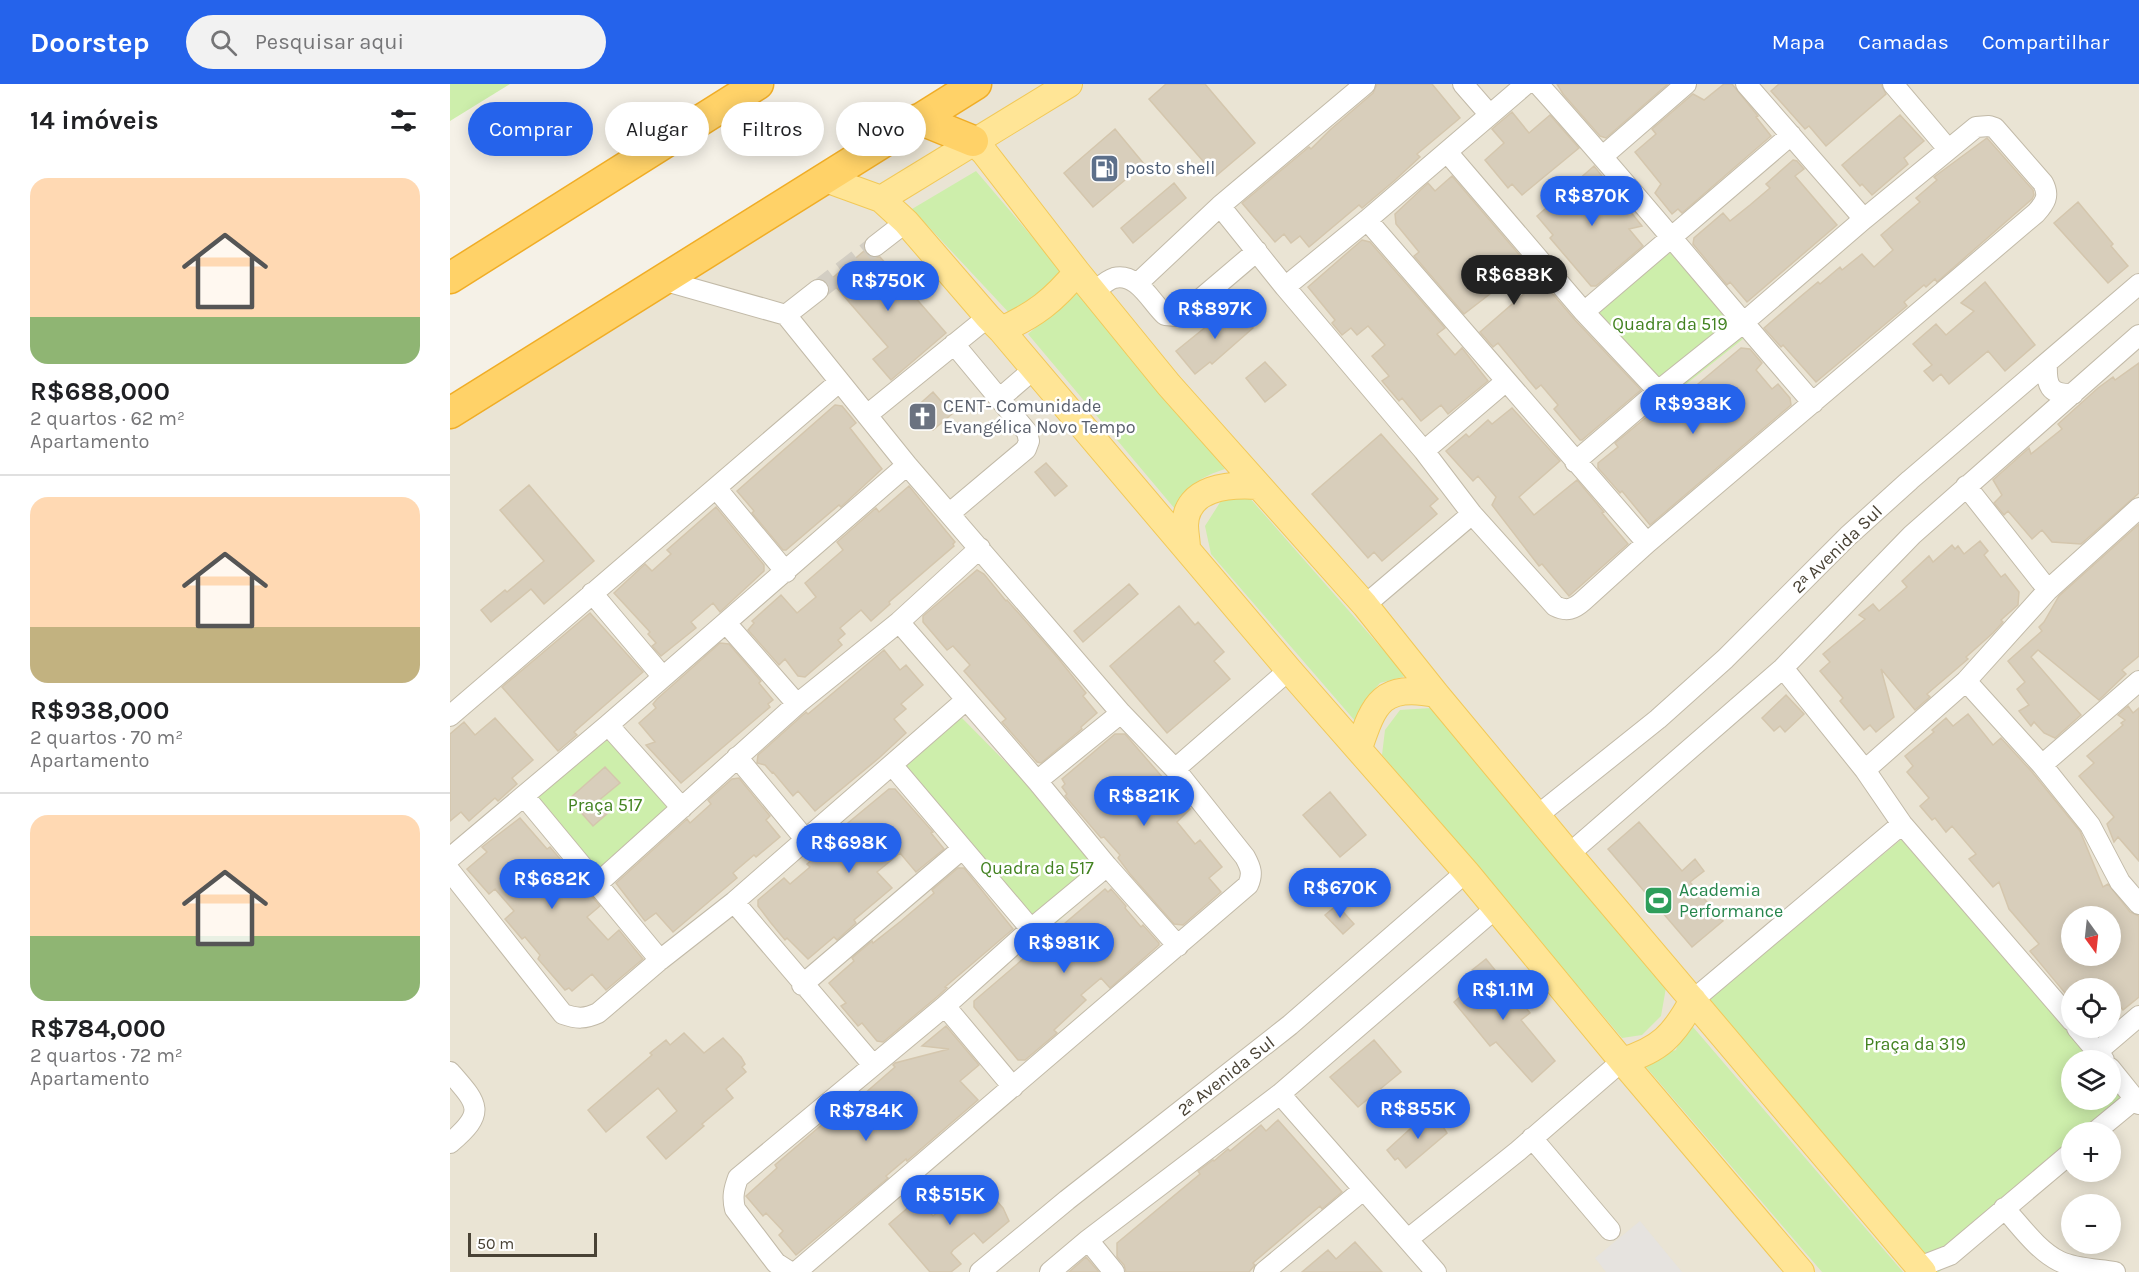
<!DOCTYPE html>
<html lang="pt">
<meta charset="utf-8">
<style>
:root{--surface:#fff;--page:#f2f2f2;--text:#202124;--muted:#757577;--line:#e0e0e0;--accent:#2563eb}
body{margin:0;font-family:Karla,sans-serif;background:var(--page);color:var(--text);height:100vh;display:flex;flex-direction:column;font-size:22px;white-space:nowrap}
*{box-sizing:border-box;margin:0}
p{font-size:20px;color:var(--muted)}
.icon{flex:none;width:33px;height:33px;fill:none;stroke:currentColor;stroke-width:2;stroke-linecap:round;stroke-linejoin:round}
.map{position:relative;flex:1;overflow:hidden}
.panel{display:flex;flex-direction:column;background:var(--surface);width:450px}
.panel>*{flex:none}
.banner{position:absolute;left:18px;top:18px;width:570px;height:54px;display:flex;gap:12px}
.needle{width:39px;rotate:165deg}
.buttons{position:absolute;left:1611px;top:822px;display:grid;gap:12px}
.buttons a{display:grid;place-items:center;width:60px;height:60px;border-radius:50%;background:var(--surface);box-shadow:0 3px 15px #0003;font-size:30px}
.scale{position:absolute;left:18px;bottom:15px;width:129px;box-sizing:border-box;padding-left:6px;border:3px solid #494235;border-top:0;font-size:16px;line-height:21px;white-space:nowrap;color:#494235;-webkit-text-stroke:4px #fff;paint-order:stroke}
.price{position:absolute;translate:-50% -51px;padding:0 14px;border-radius:21px;background:var(--accent);color:#fff;font-size:20px;line-height:39px;filter:drop-shadow(0 2px 3px #0008)}
.price::after{content:'';position:absolute;left:50%;top:36px;width:18px;height:14px;margin-left:-9px;background:inherit;clip-path:polygon(0 0,100% 0,50% 100%)}
.price.current{background:#222;color:#fff}
ul{padding:0;list-style:none}
li{display:grid;align-content:center;gap:12px;height:318px;padding:0 30px}
li+li{border-top:2px solid var(--line)}
li span{display:grid;place-items:center;height:186px;border-radius:18px;color:#555}
li>.icon{margin-inline-start:auto}
span .icon{width:108px;height:108px;fill:#fffc;stroke-width:1}
li b{font-size:26px}
h2{display:flex;justify-content:space-between;align-items:center;height:72px;padding:0 30px;font-size:26px}
.chip{padding:0 21px;border-radius:27px;background:var(--surface);box-shadow:0 3px 15px #0003;font-size:21px;line-height:54px}
.chip.current{background:var(--accent);color:#fff}
header{display:flex;align-items:center;gap:36px;box-sizing:border-box;height:84px;padding:0 30px;background:var(--accent);color:#fff}
header strong{font-size:28px}
nav{display:flex;gap:33px;margin-inline-start:auto;font-size:21px}
.search{width:420px;height:54px;background:var(--page);display:flex;align-items:center;gap:15px;box-sizing:border-box;padding:0 21px;border-radius:33px;color:var(--muted);font-size:22px}
main{display:flex;flex:1;min-height:0}
.map>svg:first-child{display:block}
.residential{fill:#eae4d4;fill-rule:evenodd}
.green{fill:#cdeeab}
.parking{fill:#e6e3df}
.building{fill:#d8cebb;stroke:#d4c6ad;stroke-width:1.5;fill-rule:evenodd}
.lines{fill:none;stroke-linecap:round;stroke-linejoin:round}
.minor-tunnel{stroke:#d3cec3;stroke-width:20;stroke-dasharray:20 10;stroke-linecap:butt}
.minor-casing{stroke:#c2baa8;stroke-width:22}
.major-casing{stroke:#f2c958;stroke-width:28}
.highway-casing{stroke:#f0ad26;stroke-width:33}
.minor{stroke:#fff;stroke-width:20}
.major{stroke:#ffe596;stroke-width:26}
.highway{stroke:#ffd268;stroke-width:30}
.labels{text-anchor:middle;dominant-baseline:central;stroke-width:5;stroke-linejoin:round;paint-order:stroke}
.service-label{font-size:18px;fill:#4e5e75;stroke:#fff;text-anchor:start}
.park-label{font-size:18px;fill:#428220;stroke:#fff}
.worship-label{font-size:18px;fill:#5b616d;stroke:#fff;text-anchor:start}
.street-label{font-size:18px;fill:#494235;stroke:#fff}
.leisure-label{font-size:18px;fill:#27864d;stroke:#fff;text-anchor:start}
</style>
<header>
<strong>Doorstep</strong>
<div class="search"><svg class="icon" aria-label="search" viewBox="0 0 24 24"><circle cx="10" cy="10" r="6"/><path d="M15 15l6 6"/></svg>Pesquisar aqui</div>
<nav><a>Mapa</a><a>Camadas</a><a>Compartilhar</a></nav>
</header>
<main>
<section class="panel">
<h2>14 imóveis<svg class="icon" aria-label="filters" viewBox="0 0 24 24"><path d="M4 7h16M4 17h16"/><circle cx="9" cy="7" r="2"/><circle cx="15" cy="17" r="2"/></svg></h2>
<ul>
<li><span style="background:linear-gradient(#ffd9b3 75%,#8fb573 0)"><svg class="icon" aria-label="home" viewBox="0 0 24 24"><path d="M3 11l9-7 9 7M6 9v11h12V9"/></svg></span><div><b>R$688,000</b><p>2 quartos · 62 m²</p><p>Apartamento</p></div></li>
<li><span style="background:linear-gradient(#ffd9b3 70%,#c2b280 0)"><svg class="icon" aria-label="home" viewBox="0 0 24 24"><path d="M3 11l9-7 9 7M6 9v11h12V9"/></svg></span><div><b>R$938,000</b><p>2 quartos · 70 m²</p><p>Apartamento</p></div></li>
<li><span style="background:linear-gradient(#ffd9b3 65%,#8fb573 0)"><svg class="icon" aria-label="home" viewBox="0 0 24 24"><path d="M3 11l9-7 9 7M6 9v11h12V9"/></svg></span><div><b>R$784,000</b><p>2 quartos · 72 m²</p><p>Apartamento</p></div></li>
</ul>
</section>
<div class="map">
<svg width="1689" height="1188" viewBox="0 0 1689 1188">
<rect width="100%" height="100%" fill="#f5f1e7"/>
<!-- residential -->
<path class="residential" d="M541,0H1689V1188H0V330ZM1622,832H1660V872H1622ZM1622,904H1660V944H1622ZM1622,976H1660V1016H1622ZM1622,1048H1660V1088H1622ZM1622,1120H1660V1160H1622Z"/>
<!-- green -->
<path class="green" d="M0,0H60L0,37Z
M526,87L613,189L562,232L462,125Z
M1229,157L1303,247L1211,320L1138,236Z
M629,207L775,385C751,393 737,401 725,425L578,250Z
M776,409L798,412L956,592L930,599L913,618L912,645L761,470L755,442Z
M981,624L1217,898L1211,932L1192,951L1172,954L932,671L935,646L950,626Z
M509,631L664,788L582,860L445,688Z
M162,649L228,724L144,800L76,722Z
M1460,748L1652,976H1622V1016H1660L1661,987L1689,1020L1656,1048H1622L1621,1077L1489,1188H1483L1256,918Z
M1237,936L1453,1188H1372L1190,976L1226,966Z"/>
<!-- parking -->
<path class="parking" d="M1190,1137L1232,1188H1156L1145,1174Z"/>
<!-- building -->
<path class="building" d="M716,0H755L805,59L766,92L699,15Z
M927,0H982L1010,34L967,70L970,73L944,97L912,124L909,121L859,163L850,152L841,159L834,150L825,158L792,119L859,63L861,65L881,45L923,9Z
M1107,0H1218L1156,54L1150,52L1113,10Z
M1274,0H1282L1308,32L1306,33L1321,52L1232,129L1228,125L1222,130L1205,109L1211,100L1185,68L1206,50L1202,45L1243,10L1254,16Z
M1329,0H1431L1436,10L1376,62L1359,42L1355,45L1321,7Z
M1062,28L1079,49L1100,31L1129,64L1072,111L1062,100L1058,104L1035,76L1054,59L1042,45Z
M1450,31L1474,57L1454,74L1458,80L1422,111L1412,100L1410,102L1392,81Z
M665,45L694,80L643,123L614,89Z
M1537,54L1583,106L1584,111L1582,115L1487,198L1485,195L1476,203L1474,201L1454,218L1457,222L1366,298L1333,261L1331,263L1314,244L1350,213L1368,198L1370,200L1390,183L1392,186L1412,170L1424,183L1443,166L1431,151L1470,118L1466,114L1487,96L1484,93Z
M1343,76L1347,77L1354,85L1345,92L1387,141L1297,218L1280,198L1277,201L1243,160L1244,154L1273,129L1280,137L1300,121L1320,104L1316,100Z
M1144,82L1192,142L1179,145L1193,162L1146,202H1141L1100,154L1103,151L1087,132Z
M1002,92L1125,236L1191,306L1132,356H1130L1104,325L1108,321L1091,301L1086,305L1048,259L1043,263L1030,248L1084,201L1071,186L1014,230L964,172L969,168L946,140L945,130L978,99L985,107Z
M724,99L736,114L683,159L671,144Z
M1628,118L1663,160L1661,162L1678,182L1658,199L1604,139Z
M912,156L920,158L995,244L987,250L1005,271L1012,264L1038,297L998,330L991,321L971,337L952,314L949,317L932,297L939,292L922,272L935,261L918,242L907,251L901,244L892,251L882,239L885,236L858,203Z
M414,167L421,173H430L496,249L441,296L423,275L438,263L380,196Z
M1535,198L1585,261L1555,287L1538,267L1499,300L1491,290L1483,297L1474,287L1482,281L1463,260L1486,240L1496,251L1524,227L1511,219Z
M784,220L803,244L762,280L760,278L745,290L726,267Z
M1291,264L1300,265L1312,279L1306,286L1322,305L1328,300L1340,314L1341,321L1200,441L1172,407L1170,409L1148,384V379L1168,363L1165,359L1205,326L1206,328L1239,301L1242,305Z
M815,278L836,301L815,318L796,294Z
M1689,279V409L1631,460L1602,458L1592,446L1582,455L1558,427L1554,431L1544,419L1552,411L1543,396L1579,364L1581,370L1612,345L1608,340L1648,304L1663,293L1665,296Z
M483,308L502,330L483,346L464,325Z
M385,321L392,322L406,339L400,344L432,385L391,423L389,421L336,466H333L302,429L304,427L287,407Z
M1062,324L1110,377L1069,413L1084,431L1127,396L1154,428L1152,429L1178,460L1119,512L1092,480L1089,482L1042,421L1046,413L1028,392L1023,397L996,367L1016,350L1019,353L1038,336L1042,340Z
M931,350L988,415L980,422L987,430L932,477L924,468L918,474L862,410Z
M596,379L617,402L605,412L585,388Z
M79,401L144,477L94,520L81,505L41,538L31,526L55,506L57,508L94,477L50,426Z
M459,402L505,458L503,460L504,462L439,518L440,520L421,537L411,526L390,544L395,550L388,556L392,561L355,593L348,592L335,575L329,581L298,546L304,539L302,537L331,511L347,529L366,513L355,499L393,466L387,458L426,424L429,428Z
M266,423L314,481V487L270,528L263,519L241,538L246,544L211,572L202,562L206,559L198,550L200,548L164,509L195,480L202,487L221,470L217,466Z
M1689,440V572L1672,586L1676,590L1649,616L1588,566L1581,573L1631,631L1605,654L1594,649L1584,638L1581,642L1569,627L1579,621L1567,605L1575,598L1558,577L1592,547L1589,543L1594,538L1609,512Z
M1530,457L1538,467L1534,471L1551,493L1555,490L1569,508L1568,521L1551,536L1553,538L1543,549L1516,573L1518,575L1477,610L1480,613L1465,626L1431,585L1444,633L1426,648L1420,641L1414,646L1390,617L1393,614L1370,587L1380,578L1373,570L1415,535L1409,531L1423,520L1429,527L1457,503L1452,497L1479,472L1483,478L1502,461L1505,465L1508,462L1514,470Z
M527,486L534,490L556,517L557,516L608,574L636,609L633,612L647,629L631,643L632,645L591,679L587,678L552,638L556,635L514,587L520,581L503,562L497,566L473,538V532Z
M679,500L688,510L633,558L624,547Z
M729,522L745,541L748,538L774,568L764,577L780,595L717,649L660,582Z
M140,529L193,588L124,648L127,651L108,667L52,603Z
M270,559L279,560L311,597L309,599L323,616L318,620L320,623L231,699L196,661L205,658L189,639L206,624L203,620L207,615Z
M434,566L450,586L456,581L473,601L451,620L456,625L444,635L456,649L429,674L365,727L348,707L343,712L323,688L322,689L315,681L307,679L308,671L355,629L356,628L358,630Z
M1336,611L1354,630L1335,648L1330,642L1324,647L1312,634Z
M1678,622L1683,629L1689,624V777L1668,753L1664,758L1657,740L1664,733L1629,692L1644,679L1637,672L1673,641L1671,639L1675,636L1668,631Z
M1518,630L1543,661L1551,654L1583,689L1630,747L1653,803L1658,800L1680,828L1689,832V913L1673,926L1660,910V904H1634L1627,897L1615,909L1580,867L1589,860L1559,825L1549,798L1543,803L1519,775L1526,770L1502,742L1496,748L1485,734L1482,736L1470,722L1479,714L1457,688L1463,682L1455,672L1484,648L1482,646L1496,634L1503,642ZM1622,832H1660V872H1622Z
M45,634L83,676L62,694L67,700L48,717L45,714L19,737L11,728L0,737V650L14,638L25,651Z
M665,650H675L740,725L727,738L745,760L750,756L772,783L759,794L771,808L733,841L724,840L680,790L668,774L670,771L654,753L651,754L615,712L617,710L612,703L615,700L612,695Z
M155,683L170,699L148,717L158,729L143,742L119,715Z
M289,694L320,732L316,736L330,753L306,773L304,771L283,789L287,794L223,848L206,829L195,837L166,799L237,735L240,739L261,720L258,716L282,695Z
M439,705H445L483,748L481,749L494,765L466,788L450,769L427,788L442,804L404,836L406,839L387,856L384,853L358,875L337,854L335,856L321,839L308,822V816L334,794L340,800L360,783L357,780L377,763L371,758L391,741L393,743Z
M880,708L916,751L890,773L853,731Z
M70,734L97,765L100,763L150,822L137,833L158,856L169,846L193,875L156,906L142,890L122,907L119,904L115,906L88,875L90,871L75,853L72,855L55,835L64,827L45,805L39,810L17,785L37,768L32,763Z
M1189,738L1232,787L1245,775L1254,787L1240,798L1273,837L1242,863L1158,765Z
M508,784H514L563,845L495,903L497,904L487,913L433,958L427,957L412,939L408,942L391,922L396,919L379,899L404,877L402,874L422,857L423,859L451,837L484,809L482,806Z
M655,805L658,808L661,805L676,822L675,824L691,843L693,841L709,859V861L660,904L651,894L631,911L636,916L604,946L607,949L575,976H568L524,923V917Z
M887,821L904,840L893,850L875,831Z
M1036,875L1080,929L1071,936L1105,977L1082,998L1046,958L1040,962L1004,918L1030,895L1022,886Z
M496,942L529,981L510,997L528,1016L457,1077L456,1075L436,1092L438,1094L346,1171L329,1151L333,1147L316,1129L313,1132L296,1112L327,1084L325,1081L403,1014L406,1017L445,983L443,981L445,979L499,965L472,962Z
M234,949L254,969L273,954L291,973L295,980L292,983L296,988L276,1005L283,1014L252,1040L254,1042L216,1075L197,1053L227,1027L208,1004L156,1048L138,1026L202,971L200,969L216,956L220,961Z
M924,956L951,988L908,1023L880,993Z
M982,1025L997,1049L956,1084L948,1074L945,1076L937,1066Z
M828,1036L892,1108L872,1125L870,1122L803,1179L805,1181L799,1188H676L674,1181L667,1173V1159L750,1090L748,1087L763,1076L764,1077L778,1065L780,1067L811,1041L816,1047Z
M527,1095L553,1124L559,1137L533,1159L524,1149L503,1166L501,1169L511,1180L501,1188H480L439,1140L468,1115L483,1132Z
M905,1158L932,1188H852L878,1166L886,1175Z
M636,1173L649,1188H619Z"/>
<g class="lines">
<!-- minor-tunnel -->
<path class="minor-tunnel" d="M368,206L425,162"/>
<defs>
<path id="minor" d="M1013,0L1040,31
M1088,0C1182,104 1270,213 1363,319
M1296,0L1414,135
M1443,0L1498,65
M997,68L1134,228L1208,307
M1153,72L1236,0
M770,122L835,203L974,367L1022,430L1105,522C1117,528 1124,525 1133,517L1197,459L1586,129C1595,119 1600,112 1593,99L1545,44L1539,42L1526,43L1414,135L1293,239L1208,307L1125,378
M917,136L1197,459
M425,162L456,138
M212,196L336,231L457,381L671,629L725,685L795,773C801,784 803,790 798,801L346,1188
M688,199L770,122L915,0
M835,203L917,136L1076,0
M644,208C650,203 657,196 664,194C687,188 701,218 715,231L727,232L734,229L807,167
M1134,228L1341,51
M336,231L368,206
M1597,279C1596,301 1599,311 1623,310
M549,315L584,285
M417,331L538,233
M974,367L1055,298
M1516,402L1598,506
M266,404L336,488
M500,429L576,365L579,357L577,348L504,260
M142,509L213,593
M915,521L1022,430
M449,538L587,697L657,782L728,862
M276,539L347,620
M1333,584L1415,686L1452,740L1622,937
M1516,597L1592,681L1640,741L1670,798L1689,820
M0,632L389,298
M158,641L232,724
M287,673L355,755
M442,681L581,845
M1592,681L1689,597
M725,685L839,586
M1415,686L1516,597L1598,506L1689,424
M587,697L671,629
M74,712L210,876
M1088,731L1208,635L1275,575L1398,452L1460,396L1689,200
M1119,770L1333,584L1462,451L1689,251
M0,774L158,641L457,381
M0,787L113,930C127,935 135,935 148,929L210,876L284,818L516,616
M147,800L347,620L449,538L530,464
M284,818L423,981
M352,901L512,765
M1243,916L1452,740
M495,922L563,1003
M1627,944L1654,976
M1647,968L1689,932
M1660,984L1689,1020
M0,988C28,1020 37,1028 0,1059
M830,1010L986,1188
M1645,1048L1685,1015
M1082,1054L1160,1146
M1554,1124C1570,1141 1587,1166 1609,1177C1625,1185 1647,1185 1665,1188
M958,1155L1068,1067L1172,977
M638,1156L664,1188
M1469,1183L1500,1171L1622,1068
M340,1188L326,1179L285,1125C282,1113 284,1105 288,1094L495,922L581,845L657,782
M530,1188L617,1116L840,941L1016,788
M600,1188L638,1156L830,1010L1046,824
M814,1188L913,1106"/>
<path id="major" d="M523,57L534,68L627,188L719,301L915,521L986,610L1119,770L1473,1188
M373,94L431,115L456,138L538,233L551,246L839,586L1016,788L1172,977L1351,1188
M431,115L619,0
M551,246C585,231 604,216 627,188
M737,465C737,457 735,449 735,441C736,403 779,400 808,402
M909,664C924,619 932,599 986,610
M1172,977C1210,966 1224,951 1243,916"/>
<path id="highway" d="M469,35L523,57
M0,194L308,0
M0,329L526,0"/>
</defs>
<!-- minor casing -->
<use href="#minor" class="minor-casing"/>
<!-- major casing -->
<use href="#major" class="major-casing"/>
<!-- highway casing -->
<use href="#highway" class="highway-casing"/>
<!-- minor -->
<use href="#minor" class="minor"/>
<!-- major -->
<use href="#major" class="major"/>
<!-- highway -->
<use href="#highway" class="highway"/>
</g>
<!-- icons -->
<defs>
<symbol id="fuel-square" viewBox="-11 -11 22 22"><rect x="-9" y="-9" width="18" height="18" rx="4" fill="#5c6f8a" stroke="#fff"/><path d="M-5.5-6h7V0h2V4h1.3V-2.5L3-4.5l.8-.8L6-3V5H2.5V1h-1V6h-7ZM-4.2-4.7v3.2H.2V-4.7Z" fill="#fff"/></symbol>
<symbol id="church-square" viewBox="-11 -11 22 22"><rect x="-9" y="-9" width="18" height="18" rx="4" fill="#6b7280" stroke="#fff"/><path d="M-1.2-6h2.4v3.5h3.3v2.4h-3.3V6h-2.4V-.1h-3.3v-2.4h3.3Z" fill="#fff"/></symbol>
<symbol id="stadium-square" viewBox="-11 -11 22 22"><rect x="-9" y="-9" width="18" height="18" rx="4" fill="#2e9e5b" stroke="#fff"/><path d="M0-5a6.5 5 0 1 0 0 10a6.5 5 0 1 0 0-10ZM-3.5-1.8h7v3.6h-7Z" fill="#fff"/></symbol>
</defs>
<g fill-rule="evenodd">
<use href="#fuel-square" x="638" y="68" width="33" height="33"/>
<use href="#church-square" x="456" y="316" width="33" height="33"/>
<use href="#stadium-square" x="1192" y="800" width="33" height="33"/>
</g>
<g class="labels">
<!-- service labels -->
<g class="service-label">
<text x="675" y="84">posto shell</text>
</g>
<!-- park labels -->
<g class="park-label">
<text x="1220" y="240">Quadra da 519</text>
<text x="155" y="721">Praça 517</text>
<text x="587" y="784">Quadra da 517</text>
<text x="1465" y="960">Praça da 319</text>
</g>
<!-- worship labels -->
<g class="worship-label">
<text x="493" y="322">CENT- Comunidade<tspan x="493" dy="21">Evangélica Novo Tempo</tspan></text>
</g>
<!-- street labels -->
<g class="street-label">
<text transform="translate(1387 465) rotate(-44)">2ᵃ Avenida Sul</text>
<text transform="translate(776 992) rotate(-38)">2ᵃ Avenida Sul</text>
</g>
<!-- leisure labels -->
<g class="leisure-label">
<text x="1229" y="806">Academia<tspan x="1229" dy="21">Performance</tspan></text>
</g>
</g>
</svg>
<div class="buttons">
<a><svg class="needle" viewBox="-14 -14 28 28"><path d="M0-13l5 13h-10z" fill="#e53935"/><path d="M0 13l5-13h-10z" fill="#757577"/></svg></a>
<a><svg class="icon" aria-label="locate" viewBox="0 0 24 24"><circle cx="12" cy="12" r="6"/><path d="M12 2v4M12 18v4M2 12h4M18 12h4"/></svg></a>
<a><svg class="icon" aria-label="layers" viewBox="0 0 24 24"><path d="M12 4l9 5-9 5-9-5zM3 14l9 5 9-5"/></svg></a>
<a>+</a>
<a>−</a>
</div>
<div class="scale">50 m</div>
<b class="price" style="left:1142px;top:143px">R$870K</b>
<b class="price current" style="left:1064px;top:222px">R$688K</b>
<b class="price" style="left:438px;top:228px">R$750K</b>
<b class="price" style="left:765px;top:256px">R$897K</b>
<b class="price" style="left:1243px;top:351px">R$938K</b>
<b class="price" style="left:694px;top:743px">R$821K</b>
<b class="price" style="left:399px;top:790px">R$698K</b>
<b class="price" style="left:102px;top:826px">R$682K</b>
<b class="price" style="left:890px;top:835px">R$670K</b>
<b class="price" style="left:614px;top:890px">R$981K</b>
<b class="price" style="left:1053px;top:937px">R$1.1M</b>
<b class="price" style="left:968px;top:1056px">R$855K</b>
<b class="price" style="left:416px;top:1058px">R$784K</b>
<b class="price" style="left:500px;top:1142px">R$515K</b>
<div class="banner">
<a class="chip current">Comprar</a>
<a class="chip">Alugar</a>
<a class="chip">Filtros</a>
<a class="chip">Novo</a>
</div>
</div>
</main>
